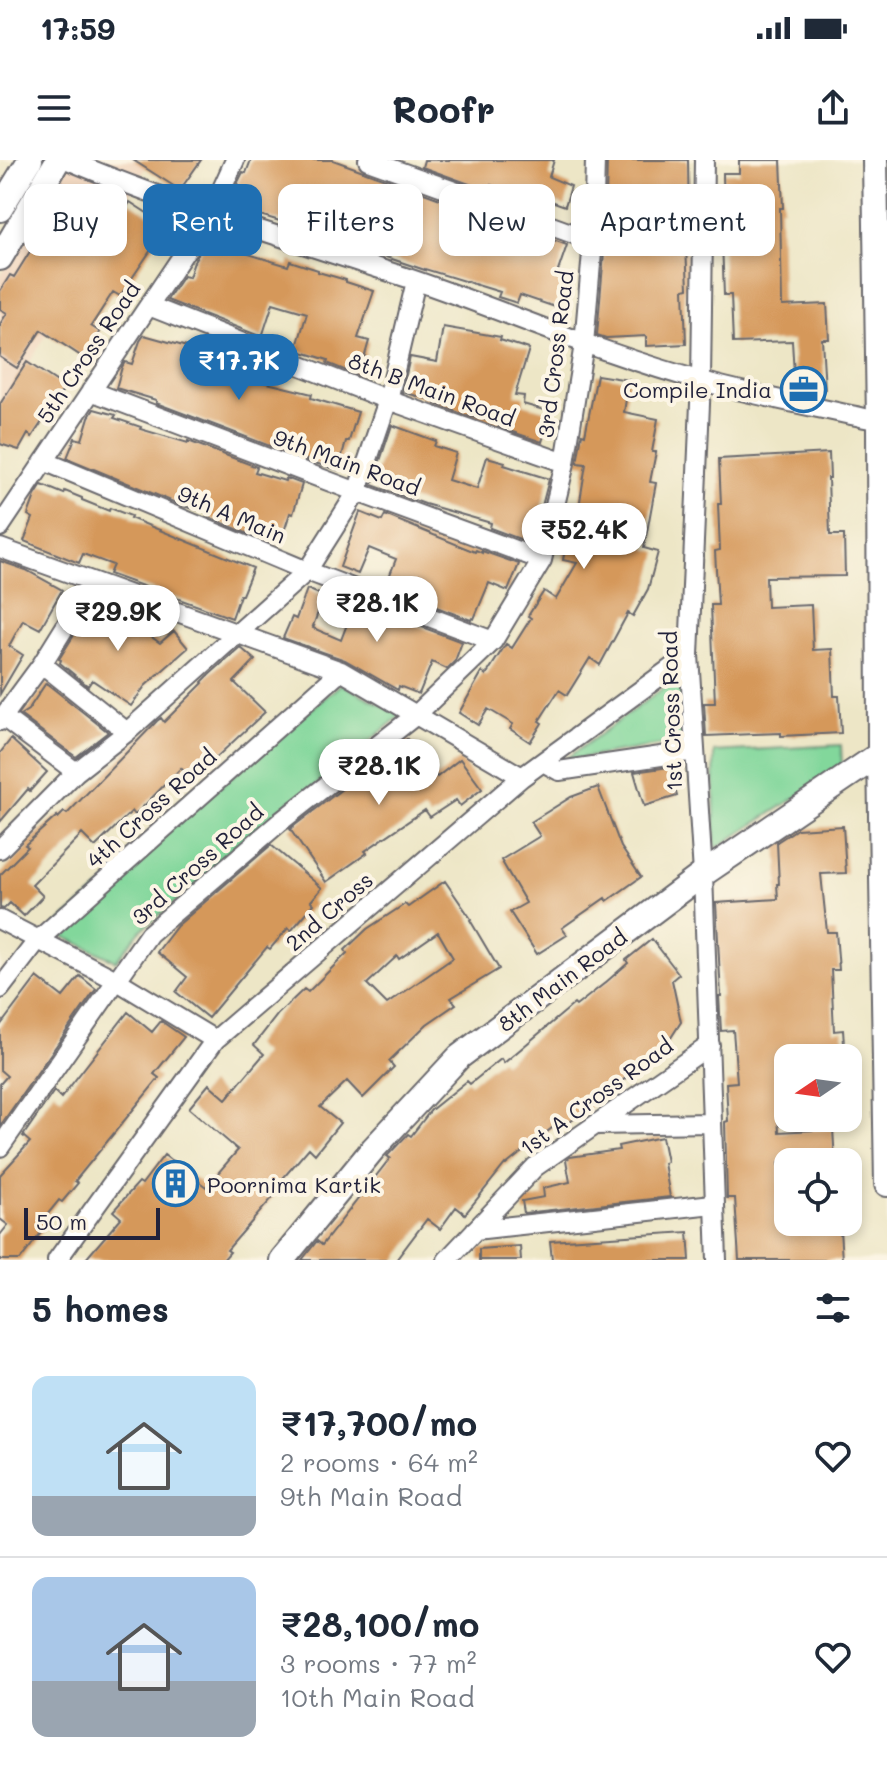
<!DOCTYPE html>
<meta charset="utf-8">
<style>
:root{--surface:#fff;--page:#f2f2f3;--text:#1f2937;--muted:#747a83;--line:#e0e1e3;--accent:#1f6fb2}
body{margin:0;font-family:Mali,sans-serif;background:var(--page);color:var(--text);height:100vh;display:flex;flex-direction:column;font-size:30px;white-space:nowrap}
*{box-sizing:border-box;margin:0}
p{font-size:26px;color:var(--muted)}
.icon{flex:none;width:44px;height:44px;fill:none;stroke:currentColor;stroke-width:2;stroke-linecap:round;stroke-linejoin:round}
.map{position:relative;height:1100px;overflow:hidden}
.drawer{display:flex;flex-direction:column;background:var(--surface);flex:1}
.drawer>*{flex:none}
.guide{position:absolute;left:24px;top:24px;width:840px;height:72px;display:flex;gap:16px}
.needle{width:52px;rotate:257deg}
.controls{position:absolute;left:774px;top:884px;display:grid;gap:16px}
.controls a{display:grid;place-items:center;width:88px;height:88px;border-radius:16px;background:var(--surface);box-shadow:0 4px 12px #0003;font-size:40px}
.scale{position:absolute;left:24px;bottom:20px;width:136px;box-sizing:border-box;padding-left:8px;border:4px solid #22223b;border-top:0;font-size:22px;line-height:28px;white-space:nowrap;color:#22223b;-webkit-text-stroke:6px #fcf5e5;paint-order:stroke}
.price{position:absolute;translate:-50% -68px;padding:0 18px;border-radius:28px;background:#fff;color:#222;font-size:26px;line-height:52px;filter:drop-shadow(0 2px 4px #0008)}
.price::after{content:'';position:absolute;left:50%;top:48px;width:24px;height:18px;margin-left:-12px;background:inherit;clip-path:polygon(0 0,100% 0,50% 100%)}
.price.on{background:var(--accent);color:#fff}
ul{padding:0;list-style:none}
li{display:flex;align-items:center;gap:24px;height:200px;padding:0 32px}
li+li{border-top:2px solid var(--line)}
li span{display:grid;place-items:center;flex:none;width:224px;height:160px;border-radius:16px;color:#555}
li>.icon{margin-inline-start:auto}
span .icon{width:96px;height:96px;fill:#fffc;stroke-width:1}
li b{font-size:34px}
h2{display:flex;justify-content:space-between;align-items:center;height:96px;padding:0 32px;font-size:34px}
.chip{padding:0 28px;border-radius:16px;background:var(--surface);box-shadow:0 4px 12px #0003;font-size:28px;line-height:72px}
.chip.on{background:var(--accent);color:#fff}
.status{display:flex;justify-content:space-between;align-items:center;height:56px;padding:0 40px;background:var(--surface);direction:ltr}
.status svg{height:22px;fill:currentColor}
header{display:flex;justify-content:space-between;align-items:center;height:104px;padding:0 32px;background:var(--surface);font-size:36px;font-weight:700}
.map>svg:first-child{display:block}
.built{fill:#f1d5bd}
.green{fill:#82d79b;stroke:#527c6b;stroke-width:2}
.building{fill:#d5985a;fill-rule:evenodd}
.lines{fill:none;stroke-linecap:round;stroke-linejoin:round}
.street-casing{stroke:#69676c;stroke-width:22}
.secondary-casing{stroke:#69676c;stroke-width:28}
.street{stroke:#fff;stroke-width:18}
.secondary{stroke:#fff;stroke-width:24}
.labels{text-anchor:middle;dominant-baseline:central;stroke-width:8;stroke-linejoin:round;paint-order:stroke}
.street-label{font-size:22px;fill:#22223b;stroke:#fcf5e5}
.poi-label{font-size:22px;fill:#22223b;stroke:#fcf5e5;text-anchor:end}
</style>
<div class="status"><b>17:59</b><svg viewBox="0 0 49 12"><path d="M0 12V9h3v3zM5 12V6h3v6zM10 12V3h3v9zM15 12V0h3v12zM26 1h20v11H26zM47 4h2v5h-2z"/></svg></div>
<header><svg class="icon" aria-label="menu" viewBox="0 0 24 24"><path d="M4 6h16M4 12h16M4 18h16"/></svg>Roofr<svg class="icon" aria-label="share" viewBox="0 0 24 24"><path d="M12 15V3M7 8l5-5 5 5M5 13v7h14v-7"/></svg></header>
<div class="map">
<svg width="887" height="1100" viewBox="0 0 887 1100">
<rect width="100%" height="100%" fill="#fcf5e5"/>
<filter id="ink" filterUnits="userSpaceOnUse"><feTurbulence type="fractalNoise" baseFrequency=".0125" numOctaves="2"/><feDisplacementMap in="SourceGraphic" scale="16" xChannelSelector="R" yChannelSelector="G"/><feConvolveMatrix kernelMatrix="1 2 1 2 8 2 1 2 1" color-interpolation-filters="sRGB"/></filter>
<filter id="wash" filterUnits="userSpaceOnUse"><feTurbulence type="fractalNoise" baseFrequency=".006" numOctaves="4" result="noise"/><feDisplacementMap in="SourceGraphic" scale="32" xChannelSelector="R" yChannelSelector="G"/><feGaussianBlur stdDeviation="1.8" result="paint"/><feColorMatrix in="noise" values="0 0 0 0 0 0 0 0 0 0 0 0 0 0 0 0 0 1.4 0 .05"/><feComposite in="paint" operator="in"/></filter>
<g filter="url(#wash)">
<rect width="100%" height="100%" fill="#ede6c6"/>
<!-- built -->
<path class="built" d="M72,0H150L0,252V116Z"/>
<!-- green -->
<path class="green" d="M682,515L686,581L563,601Z
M341,524L401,555L140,771L116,801L50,770Z
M841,585L842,608L715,689L714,592Z"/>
<g id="blocks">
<!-- building -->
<path class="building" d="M133,0H201L180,30Z
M251,0H333L567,85L556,117L564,120L555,147L520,135L517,143L498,137L500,132L425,109V110L332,79L333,76L284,58L283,62L230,46L238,22L243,12L246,13Z
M424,0H554L549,17L571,26L565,46L515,28L513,33L491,25L489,31L422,7Z
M607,0H688L689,67H685L688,128L684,129L686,184L646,186V176L606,178L597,175L605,81Z
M739,0H781L783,48H780L782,146L827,144L829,179H822L825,230L795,231L792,181L733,183L731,135H724L721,55H724L723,13H739Z
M130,42L167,66L120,136L113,132L91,166L100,172L84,198L41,170L17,208L0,197V164L7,153L0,149V131L10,115L14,117L59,45L108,77Z
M206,82L245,91V93L288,106L290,101L318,110V112L346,120V122L374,131L358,178L369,181L359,216L327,203L328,200L296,190L307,153L273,143L262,177L167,140L183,116L189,117L195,99Z
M443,167L501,177L500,180L529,189L515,235L524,236L523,244L551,252L542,282L498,267L499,263L471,257L435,244L436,241L402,232L410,197L437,202Z
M144,175L194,189L192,196L264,217L263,222L312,234L311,238L358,252L349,281H346L338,310L315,303L156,243V240L116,228L122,207L125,202L132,204L140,181Z
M27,202L65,227L32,277L28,274L19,290L0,284V244Z
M597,215L629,220L624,252L658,259L652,292H656L650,322L656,323L644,388L658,392L648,429L633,456L628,453L600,505L590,498L567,535L559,530L539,561L542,563L530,582L510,569L513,564L488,549L478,565L459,553L482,512L486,515L506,484L512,488L531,458L528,456L544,431L556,439L577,403L563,400L569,367L574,368L580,341L586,304L577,303L582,274L585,275Z
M94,249L116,255L114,258L141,267L140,269L188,283V281L257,307L255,312L285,321L286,318L302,324L293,354L290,353L280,384L253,376L209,357L210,353L183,346L67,298L75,278L82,280L89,257Z
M392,265L436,281L434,286L456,293L448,320L477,329L487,297L505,302L504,305L549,319L533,381L529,379L528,382L490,368L491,363L425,344L372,325Z
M829,293L830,318H828L830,375H844L845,416L766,417L767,447L811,445L813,490L832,489L834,536H839L841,573L781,576V573L706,576L704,543H715L711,445H718L715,391L720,390L718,344H721L719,299Z
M42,325L64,334L65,331L82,338V340L109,351L110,348L131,356L130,358L253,408L242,435H240L232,458L109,414L113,405L83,394L79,403L24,381L33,358L28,355L35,336Z
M360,352L382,361L385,355L475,392L476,390L482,393V391L519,404L508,431L489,423L474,459L472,458L471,460L388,429L389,426L386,425L396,399L369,388L358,414L340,407Z
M0,401L26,410L62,430L40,469L23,460L9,486L23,495L0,534Z
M307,429L324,436L313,466H314L313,468L341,480L354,446L377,456L379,451L462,482L455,501L447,509L432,502L419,534L399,526L398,530L345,500L283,478L292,457L296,459Z
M96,440L114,452L118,447L139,461L136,466L160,483L174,471L188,488L145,526L131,546L92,520L88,526L60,503L61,500L59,499Z
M240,487L255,500L234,522L265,552L192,620L181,608L135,655L132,651L95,687L82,674L32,725L43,736L24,756L10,743L4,749L0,748V715L28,687L25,685L57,656L58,658L64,652L67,654L157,561L161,558L164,562L203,523L202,522L209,515Z
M46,523L108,572L76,597L20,555L28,550Z
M11,579L47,612L30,631L28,629L0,662V593Z
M407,579L419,594L417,598L425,601L437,617L460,599L482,629L460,646L456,640L430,657L425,650L365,691L367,693L326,722L290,669Z
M669,607L677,636L644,646L634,612Z
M598,627L621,687L641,717L607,741L605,738L562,768L567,775L537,794L510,752L526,743L501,700L540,676L531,662L571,637Z
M843,666L846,713L821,714L827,772H836L839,810H831L834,871L843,870L845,898H788V920L776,921L779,972L833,969L835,1002H779L780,1031H788V1073L840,1070L842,1100H739L735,1038H727L725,962L728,961L726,923L737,922L733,870L721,871L719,836H721L716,743L778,739L777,724H779L777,682L797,669Z
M271,685L322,728L311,741L314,744L291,771L288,768L270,789L267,787L208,858L176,832L187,817L157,792L177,766Z
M445,721L471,759L470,760L499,809L451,838L456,844L427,864L389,901L394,907L363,938L347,921L320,947L340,963L315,994L309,988L277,1025L281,1028L227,1090L230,1092L223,1100H85L121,1058L113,1051L139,1022L142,1024L164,995L206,1027L238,990L189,948L209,924L226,939L264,894L254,885L278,854L304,829L308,832L347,793L345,790L367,769L405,744L408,747ZM438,772L453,798L387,844L367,824L397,796L399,799Z
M652,779L679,814L672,820L681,862L665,887L566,965L562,960L506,1005L505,1004L465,1054L456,1047L440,1069L427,1059L396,1100H302L317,1081L322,1085L390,998L387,996L389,994L408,974L411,976L431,950L467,921L470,924L501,899L504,903L574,844L576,846L605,823L628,803L626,800Z
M80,816L96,829L0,966V924L7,916L0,910V866L37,817L63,837Z
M128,852L152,872L161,861L184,877L154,914L159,918L75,1021L78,1023L62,1042L59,1040L42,1061L47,1065L20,1100H0V1075L8,1065L0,1059V1015L30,982L23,976L54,931L61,938Z
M662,977L667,1002L664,1003L670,1037L524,1053L522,1041L544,1037L543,1028L570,1022L566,1000L570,997L619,990L618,986Z
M688,1072L690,1100H552L550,1081Z
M520,1086L521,1100H479V1089Z"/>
</g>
</g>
<g filter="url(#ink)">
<use href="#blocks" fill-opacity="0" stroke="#69676c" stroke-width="2"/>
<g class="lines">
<defs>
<path id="street" d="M68,0C179,47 296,81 411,119C508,152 602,194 702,221C760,237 820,248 879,261
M368,0L593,81
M704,0L701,221L689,495L703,714L717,1100
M149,146L388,240L565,303
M91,231L357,332L542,400
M44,301L307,411L493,481
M0,367L211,53L235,0
M0,388L341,511L522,617
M42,504L127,572
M3,557L76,612
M0,561L42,504L93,422
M543,602L559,611L695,591
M0,689L76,612L127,572L307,411L357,332L388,240L416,121
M0,760L116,820L215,880
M0,829L37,781L341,511
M595,965L711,963
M0,987L149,774L280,662L416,555L493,481L542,400L565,303L584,184L593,81L595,0
M475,1070L713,1044
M57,1100L215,880L522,617L689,495
M447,1100L535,1007L710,885"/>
<path id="secondary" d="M875,0L879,261L880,594L887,1024
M0,49L30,0
M0,98L58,0
M282,1100L373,989L459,897L703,714L880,594L887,593"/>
</defs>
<!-- street casing -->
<use href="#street" class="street-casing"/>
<!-- secondary casing -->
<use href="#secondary" class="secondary-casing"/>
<!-- street -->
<use href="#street" class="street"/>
<!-- secondary -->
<use href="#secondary" class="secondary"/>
</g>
</g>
<!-- icons -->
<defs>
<symbol id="office-ring" viewBox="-11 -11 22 22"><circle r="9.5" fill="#fcf5e5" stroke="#1f6fb2" stroke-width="1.5"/><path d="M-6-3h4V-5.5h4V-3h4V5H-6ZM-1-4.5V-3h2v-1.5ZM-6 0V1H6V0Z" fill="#1f6fb2"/></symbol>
<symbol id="building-ring" viewBox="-11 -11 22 22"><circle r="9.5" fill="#fcf5e5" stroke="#1f6fb2" stroke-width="1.5"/><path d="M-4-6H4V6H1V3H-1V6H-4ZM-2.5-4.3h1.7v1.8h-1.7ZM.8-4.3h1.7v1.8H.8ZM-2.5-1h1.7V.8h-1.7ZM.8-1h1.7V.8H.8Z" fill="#1f6fb2"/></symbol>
</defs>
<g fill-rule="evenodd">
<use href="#office-ring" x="778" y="204" width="51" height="51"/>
<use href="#building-ring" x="150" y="998" width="51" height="51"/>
</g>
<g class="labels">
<!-- street labels -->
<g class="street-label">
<text transform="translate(88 192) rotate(-56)">5th Cross Road</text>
<text transform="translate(555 194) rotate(-83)">3rd Cross Road</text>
<text transform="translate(432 229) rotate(20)">8th B Main Road</text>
<text transform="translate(347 302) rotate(20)">9th Main Road</text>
<text transform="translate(232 354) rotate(23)">9th A Main</text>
<text transform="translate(671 551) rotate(-92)">1st Cross Road</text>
<text transform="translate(151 648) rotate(-42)">4th Cross Road</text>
<text transform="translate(197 704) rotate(-42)">3rd Cross Road</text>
<text transform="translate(329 751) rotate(-41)">2nd Cross</text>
<text transform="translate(562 820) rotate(-37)">8th Main Road</text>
<text transform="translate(596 936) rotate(-36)">1st A Cross Road</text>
</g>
<!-- poi labels -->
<g class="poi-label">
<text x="772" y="229">Compile India</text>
<text x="207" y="1024" text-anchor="start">Poornima Kartik</text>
</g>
</g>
</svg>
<div class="controls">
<a><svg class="needle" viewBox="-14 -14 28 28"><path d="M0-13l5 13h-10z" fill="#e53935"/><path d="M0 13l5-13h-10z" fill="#747a83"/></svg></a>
<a><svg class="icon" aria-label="locate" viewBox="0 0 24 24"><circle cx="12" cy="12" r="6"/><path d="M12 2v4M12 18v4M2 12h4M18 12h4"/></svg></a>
</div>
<div class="scale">50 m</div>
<b class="price on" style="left:239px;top:242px">₹17.7K</b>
<b class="price" style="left:584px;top:411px">₹52.4K</b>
<b class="price" style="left:377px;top:484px">₹28.1K</b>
<b class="price" style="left:118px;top:493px">₹29.9K</b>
<b class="price" style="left:379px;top:647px">₹28.1K</b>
<div class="guide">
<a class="chip">Buy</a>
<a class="chip on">Rent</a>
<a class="chip">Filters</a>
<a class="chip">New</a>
<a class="chip">Apartment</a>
</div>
</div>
<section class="drawer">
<h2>5 homes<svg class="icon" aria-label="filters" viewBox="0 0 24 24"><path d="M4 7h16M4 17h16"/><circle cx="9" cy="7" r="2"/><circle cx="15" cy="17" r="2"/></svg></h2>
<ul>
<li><span style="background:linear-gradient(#bfe0f5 75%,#9aa5b1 0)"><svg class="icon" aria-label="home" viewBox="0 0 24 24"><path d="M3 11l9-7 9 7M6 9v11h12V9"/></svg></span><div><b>₹17,700/mo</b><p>2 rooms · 64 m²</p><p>9th Main Road</p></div><svg class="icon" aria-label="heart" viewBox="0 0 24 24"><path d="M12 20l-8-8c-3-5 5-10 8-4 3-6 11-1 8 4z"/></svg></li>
<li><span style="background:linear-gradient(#a9c7e8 65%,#9aa5b1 0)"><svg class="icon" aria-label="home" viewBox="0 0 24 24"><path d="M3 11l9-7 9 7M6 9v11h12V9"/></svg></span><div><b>₹28,100/mo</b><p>3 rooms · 77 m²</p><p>10th Main Road</p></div><svg class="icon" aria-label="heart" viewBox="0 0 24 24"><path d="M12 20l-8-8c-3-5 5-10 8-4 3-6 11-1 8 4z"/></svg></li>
</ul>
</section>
